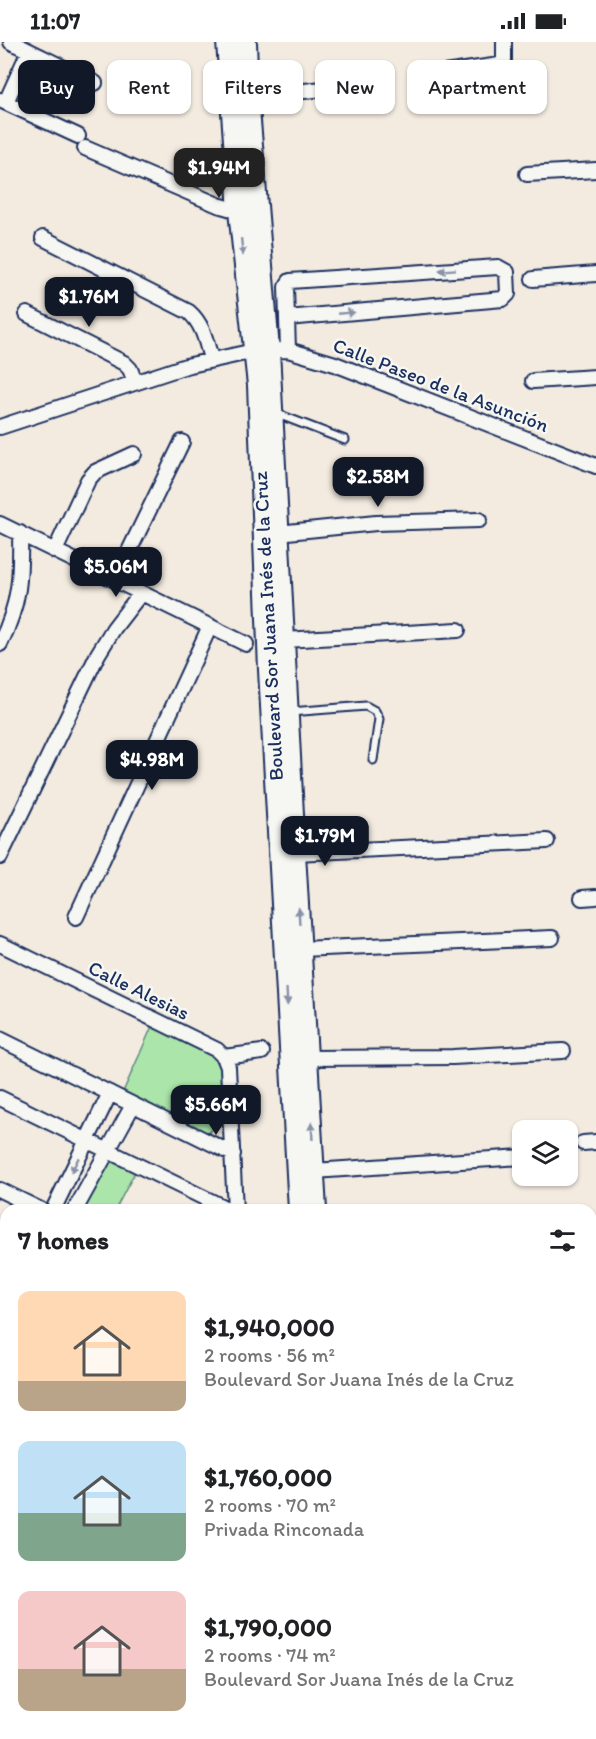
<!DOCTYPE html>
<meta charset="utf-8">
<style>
:root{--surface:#fff;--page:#f6f6f6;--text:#202124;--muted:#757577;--accent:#111827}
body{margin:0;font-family:Itim,sans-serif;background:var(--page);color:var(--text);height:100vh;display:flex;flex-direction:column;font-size:22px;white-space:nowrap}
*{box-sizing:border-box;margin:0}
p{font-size:20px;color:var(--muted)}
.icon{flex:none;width:33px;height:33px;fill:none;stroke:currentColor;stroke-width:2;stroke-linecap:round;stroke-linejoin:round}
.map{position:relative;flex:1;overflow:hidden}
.side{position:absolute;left:0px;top:1162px;width:597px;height:536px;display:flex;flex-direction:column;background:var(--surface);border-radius:18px 18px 0 0;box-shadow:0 2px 4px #0004}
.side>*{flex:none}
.banner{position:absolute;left:18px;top:18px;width:561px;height:54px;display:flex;gap:12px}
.fabs{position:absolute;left:512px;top:1078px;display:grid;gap:12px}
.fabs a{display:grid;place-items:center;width:66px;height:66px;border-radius:12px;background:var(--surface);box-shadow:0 2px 4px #0004;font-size:30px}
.price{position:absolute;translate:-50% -51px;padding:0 14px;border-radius:12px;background:var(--accent);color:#fff;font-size:20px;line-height:39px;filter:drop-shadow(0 2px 3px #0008)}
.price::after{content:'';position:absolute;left:50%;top:36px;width:18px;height:14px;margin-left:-9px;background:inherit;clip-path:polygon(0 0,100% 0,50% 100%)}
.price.current{background:#222;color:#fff}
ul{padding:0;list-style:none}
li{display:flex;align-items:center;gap:18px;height:150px;padding:0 18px}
li span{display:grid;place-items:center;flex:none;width:168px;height:120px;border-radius:12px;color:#555}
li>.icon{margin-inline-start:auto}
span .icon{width:72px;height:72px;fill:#fffc;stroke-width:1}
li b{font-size:26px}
h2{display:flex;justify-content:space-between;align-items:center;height:72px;padding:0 18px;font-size:26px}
.chip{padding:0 21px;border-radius:12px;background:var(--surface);box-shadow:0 2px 4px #0004;font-size:21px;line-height:54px}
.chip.current{background:var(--accent);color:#fff}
.status{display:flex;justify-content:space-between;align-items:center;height:42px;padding:0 30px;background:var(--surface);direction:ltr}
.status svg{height:16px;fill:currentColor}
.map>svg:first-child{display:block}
.green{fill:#abe5aa;stroke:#638a84;stroke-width:1.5}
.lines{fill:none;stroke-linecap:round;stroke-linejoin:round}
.lane-casing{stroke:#1b2f5e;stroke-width:11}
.street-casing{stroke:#1b2f5e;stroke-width:18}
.secondary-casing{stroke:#1b2f5e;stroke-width:24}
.lane{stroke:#f6f6f2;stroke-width:7}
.street{stroke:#f6f6f2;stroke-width:14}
.secondary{stroke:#f6f6f2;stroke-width:20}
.oneway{fill:#8892a8}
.labels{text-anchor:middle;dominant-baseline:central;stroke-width:5;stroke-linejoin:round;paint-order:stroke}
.street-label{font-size:20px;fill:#1b2f5e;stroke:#f6f6f2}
</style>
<div class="status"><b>11:07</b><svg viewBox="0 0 49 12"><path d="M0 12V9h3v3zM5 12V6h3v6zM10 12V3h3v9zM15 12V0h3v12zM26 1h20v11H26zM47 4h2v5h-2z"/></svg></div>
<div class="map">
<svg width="596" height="1697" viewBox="0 0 596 1697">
<rect width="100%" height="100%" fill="#f3ebe0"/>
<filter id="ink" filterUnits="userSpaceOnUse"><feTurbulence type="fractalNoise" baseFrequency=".0167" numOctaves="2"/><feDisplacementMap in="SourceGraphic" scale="12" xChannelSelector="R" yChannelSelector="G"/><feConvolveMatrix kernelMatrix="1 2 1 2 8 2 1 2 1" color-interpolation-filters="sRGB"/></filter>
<g filter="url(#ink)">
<!-- green -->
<path class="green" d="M153,982L220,1014L224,1081L206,1091L123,1050Z
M107,1115L135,1130L115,1168H79Z"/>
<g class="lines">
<defs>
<path id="lane" d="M275,371L345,398
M290,670L366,664L375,669L379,677L373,718
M591,1631L596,1632"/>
<path id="street" d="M11,0L95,41
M444,31L500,23L504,18V0
M248,55L370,42
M0,58L78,94
M6,60L29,9
M85,106L218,163L239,169
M527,132L596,128
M43,196L189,270C203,282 206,299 211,317
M533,237L596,232
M27,272L124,321L130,327L135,340
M287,276L503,257L508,252L507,230L498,225L290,239L286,245L288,308
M533,339L596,335
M0,385L186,324L254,309L288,308L335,322L596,424
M0,482L246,602
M278,491L376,481L479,478
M55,509L88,438L95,430L134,412
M115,538L182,400
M284,598L458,588
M0,602C20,561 21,535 20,491
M295,811L547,799
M0,815L98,612L114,586L141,551
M582,856L596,855
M76,875L210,584
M0,902L217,1008L224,1015L262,1010
M301,907L552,896
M0,997L233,1112
M224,1015L228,1025L235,1168
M308,1016L453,1015L563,1009
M0,1056L229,1168
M583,1101L596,1100
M314,1129L522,1115
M0,1148L41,1168
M53,1168L110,1051
M75,1168L133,1063
M0,1211L6,1214
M592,1219L596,1218
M0,1272L6,1261
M0,1309L6,1298
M0,1371L6,1374
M591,1394L596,1396
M0,1468L6,1471
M0,1534L6,1536
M591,1589L596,1591
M0,1592L6,1595
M7,1692L17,1697
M207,1692L217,1697
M129,1697L132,1692
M144,1697L147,1692"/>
<path id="secondary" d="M227,0L239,169L258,343L269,628L299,1168
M246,0L248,55L269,308L295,811L316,1168
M332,1692L333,1697
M348,1692L349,1697"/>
</defs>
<!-- lane casing -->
<use href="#lane" class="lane-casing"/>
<!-- street casing -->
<use href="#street" class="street-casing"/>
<!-- secondary casing -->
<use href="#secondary" class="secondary-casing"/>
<!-- lane -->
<use href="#lane" class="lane"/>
<!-- street -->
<use href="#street" class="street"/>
<!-- secondary -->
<use href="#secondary" class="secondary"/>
</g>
<!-- one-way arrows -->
<defs><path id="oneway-solid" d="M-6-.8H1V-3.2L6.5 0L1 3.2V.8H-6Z" transform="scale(1.5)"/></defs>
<g class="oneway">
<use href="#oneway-solid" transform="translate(242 205) rotate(84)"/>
<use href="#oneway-solid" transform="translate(447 228) rotate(176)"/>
<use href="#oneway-solid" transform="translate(346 271) rotate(-5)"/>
<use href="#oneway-solid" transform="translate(299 874) rotate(-93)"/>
<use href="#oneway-solid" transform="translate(287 955) rotate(87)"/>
<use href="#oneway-solid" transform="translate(312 1089) rotate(-93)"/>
<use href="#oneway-solid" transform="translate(75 1123) rotate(116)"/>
</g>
</g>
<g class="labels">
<!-- street labels -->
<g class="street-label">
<text transform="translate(441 343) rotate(21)">Calle Paseo de la Asunción</text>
<text transform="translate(268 584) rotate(-93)">Boulevard Sor Juana Inés de la Cruz</text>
<text transform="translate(139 948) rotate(26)">Calle Alesias</text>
</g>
</g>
</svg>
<div class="fabs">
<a><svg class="icon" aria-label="layers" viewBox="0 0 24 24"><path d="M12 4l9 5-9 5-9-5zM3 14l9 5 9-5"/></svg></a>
</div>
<b class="price current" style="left:219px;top:157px">$1.94M</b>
<b class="price" style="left:89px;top:286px">$1.76M</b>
<b class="price" style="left:378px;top:466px">$2.58M</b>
<b class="price" style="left:116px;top:556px">$5.06M</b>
<b class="price" style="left:152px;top:749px">$4.98M</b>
<b class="price" style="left:325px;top:825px">$1.79M</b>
<b class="price" style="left:216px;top:1094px">$5.66M</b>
<div class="banner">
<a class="chip current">Buy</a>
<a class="chip">Rent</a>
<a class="chip">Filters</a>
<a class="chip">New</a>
<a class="chip">Apartment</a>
</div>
<section class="side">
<h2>7 homes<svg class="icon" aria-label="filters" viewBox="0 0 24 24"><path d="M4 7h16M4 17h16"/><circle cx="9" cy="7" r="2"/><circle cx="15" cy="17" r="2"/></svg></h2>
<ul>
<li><span style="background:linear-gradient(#ffd9b3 75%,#b9a48a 0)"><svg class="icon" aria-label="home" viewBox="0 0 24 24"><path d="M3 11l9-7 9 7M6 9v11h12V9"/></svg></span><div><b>$1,940,000</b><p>2 rooms · 56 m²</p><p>Boulevard Sor Juana Inés de la Cruz</p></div></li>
<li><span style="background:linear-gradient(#bfe0f5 60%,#7fa58c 0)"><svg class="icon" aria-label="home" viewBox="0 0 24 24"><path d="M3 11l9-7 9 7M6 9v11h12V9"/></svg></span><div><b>$1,760,000</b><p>2 rooms · 70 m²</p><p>Privada Rinconada</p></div></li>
<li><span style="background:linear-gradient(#f6c9c9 65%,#b9a48a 0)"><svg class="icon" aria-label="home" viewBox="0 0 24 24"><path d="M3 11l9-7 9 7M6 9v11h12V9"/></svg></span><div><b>$1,790,000</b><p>2 rooms · 74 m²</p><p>Boulevard Sor Juana Inés de la Cruz</p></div></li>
</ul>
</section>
</div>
